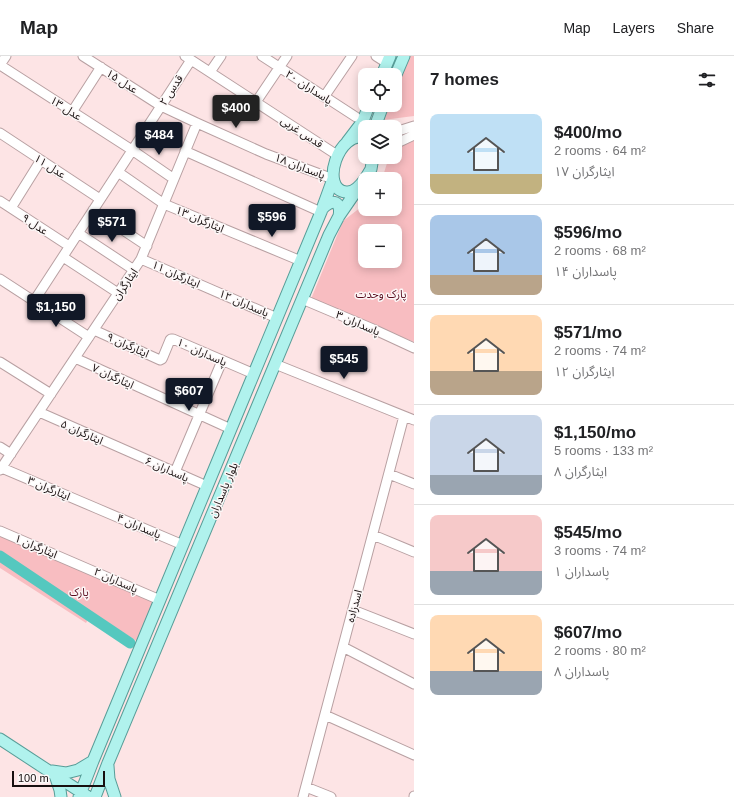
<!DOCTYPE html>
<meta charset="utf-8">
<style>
:root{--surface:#fff;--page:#f2f2f2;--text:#202124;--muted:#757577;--line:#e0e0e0;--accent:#111827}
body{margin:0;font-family:Helvetica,"Noto Sans Arabic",sans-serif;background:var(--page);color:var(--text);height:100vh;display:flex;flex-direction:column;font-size:15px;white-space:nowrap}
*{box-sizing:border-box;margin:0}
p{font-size:13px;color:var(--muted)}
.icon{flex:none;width:22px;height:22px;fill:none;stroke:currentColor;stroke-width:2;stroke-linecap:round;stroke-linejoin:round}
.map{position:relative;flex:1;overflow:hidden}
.side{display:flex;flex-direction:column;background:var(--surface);width:320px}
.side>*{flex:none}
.controls{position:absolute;left:358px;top:12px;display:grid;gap:8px}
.controls a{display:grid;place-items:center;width:44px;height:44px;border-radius:8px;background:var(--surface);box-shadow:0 2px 10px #0003;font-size:20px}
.scale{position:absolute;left:12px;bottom:10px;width:93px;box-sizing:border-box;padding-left:4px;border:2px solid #170f0f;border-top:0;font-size:11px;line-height:14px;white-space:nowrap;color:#170f0f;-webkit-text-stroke:3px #fcf7f7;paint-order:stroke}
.price{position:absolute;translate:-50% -34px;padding:0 9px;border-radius:4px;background:var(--accent);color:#fff;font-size:13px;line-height:26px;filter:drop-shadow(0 1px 2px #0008)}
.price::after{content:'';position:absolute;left:50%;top:24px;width:12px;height:9px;margin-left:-6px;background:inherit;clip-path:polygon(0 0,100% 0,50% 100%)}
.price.active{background:#222;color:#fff}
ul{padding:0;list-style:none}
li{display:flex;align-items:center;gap:12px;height:100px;padding:0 16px}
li+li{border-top:1px solid var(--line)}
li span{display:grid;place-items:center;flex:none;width:112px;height:80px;border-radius:8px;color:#555}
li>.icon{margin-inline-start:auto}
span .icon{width:48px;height:48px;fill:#fffc;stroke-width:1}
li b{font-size:17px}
h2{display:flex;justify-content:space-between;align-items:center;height:48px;padding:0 16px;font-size:17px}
header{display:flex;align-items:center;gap:24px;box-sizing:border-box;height:56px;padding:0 20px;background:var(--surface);border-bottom:1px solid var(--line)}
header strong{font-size:19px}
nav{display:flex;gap:22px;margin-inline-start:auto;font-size:14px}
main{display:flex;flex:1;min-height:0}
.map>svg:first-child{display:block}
.green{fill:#f8bdc1;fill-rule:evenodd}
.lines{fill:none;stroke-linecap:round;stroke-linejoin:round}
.river{stroke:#55c8bf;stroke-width:11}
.minor-casing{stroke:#b8a0a2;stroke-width:11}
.major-casing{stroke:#589d98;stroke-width:13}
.minor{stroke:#fff;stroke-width:9}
.major{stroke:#b0f2ed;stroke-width:11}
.labels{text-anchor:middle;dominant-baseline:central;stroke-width:3;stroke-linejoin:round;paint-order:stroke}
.street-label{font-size:11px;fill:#170f0f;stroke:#fcf7f7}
.park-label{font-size:11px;fill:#580b1d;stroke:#fcf7f7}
</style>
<header>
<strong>Map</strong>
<nav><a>Map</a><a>Layers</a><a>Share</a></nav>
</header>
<main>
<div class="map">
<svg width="414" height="741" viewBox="0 0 414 741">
<rect width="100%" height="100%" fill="#fde4e5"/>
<!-- green -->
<path class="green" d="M410,0H414V60L383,64L389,49H395V36Z
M414,81V286L311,243L343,165L365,148V153H395V123H382L389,101H395V94L400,89ZM365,175H395V205H365Z
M0,477L154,545L138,586L92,556L86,567L0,512Z"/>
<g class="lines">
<!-- river -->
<path class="river" d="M0,500L130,587"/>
<defs>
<path id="minor" d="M83,0L161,50L197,67L266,98L333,123
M185,0L337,99
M262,0L356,61
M376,0L387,7
M0,9L132,94L174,123
M0,9L6,0
M210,16L221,0
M324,41L352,0
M256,46L287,0
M72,56L101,11
M395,76L414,70
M0,77L100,143
M395,88L414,79
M185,95L321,156
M118,116L164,148L301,205
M0,145L69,190
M11,152L41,104
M93,154L147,190
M78,177L134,214
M63,201L118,237
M141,203L277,262
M0,223L89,281
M302,243L373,273L414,292
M34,245L191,4
M94,274L160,304L162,303L163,301L170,284L171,283H173L254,318
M75,302L231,373
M0,306L51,338
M275,308L414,364
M39,356L207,430
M0,391L11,398
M2,412L96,452L183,489
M0,414L141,203L197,67
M175,416L222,305
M389,418L414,428
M0,475L160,544
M373,479L414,496
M353,554L414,578
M343,591L414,628
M325,659L414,699
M306,731L331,741
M303,741L404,360
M414,741V740"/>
<path id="major" d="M382,19L390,0
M395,21L404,0
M375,71L383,49
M365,82C339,73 319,133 346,136C354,137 360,130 365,123
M347,86L363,65L369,49
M365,123L371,113L373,101
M322,153C332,142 342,145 339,160
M0,683L87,740
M108,710L109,723L115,741
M52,715L66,717L78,714L93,705
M55,719L60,734L61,741
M79,741L93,705L321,156L333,123
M95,741L108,707L329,179L339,160L359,131"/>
</defs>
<!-- minor casing -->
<use href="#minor" class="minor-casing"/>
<!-- major casing -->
<use href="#major" class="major-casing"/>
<!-- minor -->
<use href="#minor" class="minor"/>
<!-- major -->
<use href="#major" class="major"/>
</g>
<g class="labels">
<!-- street labels -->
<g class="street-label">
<text transform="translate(122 25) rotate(33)">عدل ۱۵</text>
<text transform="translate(309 31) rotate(33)">پاسداران ۲۰</text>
<text transform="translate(171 34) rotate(-57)">قدس ۲</text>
<text transform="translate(66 52) rotate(33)">عدل ۱۳</text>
<text transform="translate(302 76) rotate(33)">قدس غربی</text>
<text transform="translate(50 110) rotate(33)">عدل ۱۱</text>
<text transform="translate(300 110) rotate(21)">پاسداران ۱۸</text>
<text transform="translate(200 163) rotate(23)">ایثارگران ۱۳</text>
<text transform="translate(35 168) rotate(34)">عدل ۹</text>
<text transform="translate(176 218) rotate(24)">ایثارگران ۱۱</text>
<text transform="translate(125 228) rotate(-56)">ایثارگران</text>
<text transform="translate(244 247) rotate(23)">پاسداران ۱۲</text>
<text transform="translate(358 267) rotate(23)">پاسداران ۳</text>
<text transform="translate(128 289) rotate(24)">ایثارگران ۹</text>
<text transform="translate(202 296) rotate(24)">پاسداران ۱۰</text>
<text transform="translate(113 320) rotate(25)">ایثارگران ۷</text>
<text transform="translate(82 376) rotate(24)">ایثارگران ۵</text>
<text transform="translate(167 413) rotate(24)">پاسداران ۶</text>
<text transform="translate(49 432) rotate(23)">ایثارگران ۳</text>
<text transform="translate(223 434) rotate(-67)">بلوار پاسداران</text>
<text transform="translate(139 470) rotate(23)">پاسداران ۴</text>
<text transform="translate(36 490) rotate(23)">ایثارگران ۱</text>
<text transform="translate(116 524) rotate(24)">پاسداران ۲</text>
<text transform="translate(354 550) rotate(-75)">اسدزاده</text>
</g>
<!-- park labels -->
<g class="park-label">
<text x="381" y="238">پارک وحدت</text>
<text x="79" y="536">پارک</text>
</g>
</g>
</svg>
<div class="controls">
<a><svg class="icon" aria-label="locate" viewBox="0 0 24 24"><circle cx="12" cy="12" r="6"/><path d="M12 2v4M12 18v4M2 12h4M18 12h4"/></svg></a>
<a><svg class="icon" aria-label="layers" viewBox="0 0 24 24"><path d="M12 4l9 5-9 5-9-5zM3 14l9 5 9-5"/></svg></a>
<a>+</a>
<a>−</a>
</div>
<div class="scale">100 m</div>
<b class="price active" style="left:236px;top:73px">$400</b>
<b class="price" style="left:159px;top:100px">$484</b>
<b class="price" style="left:272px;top:182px">$596</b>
<b class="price" style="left:112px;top:187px">$571</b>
<b class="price" style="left:56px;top:272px">$1,150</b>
<b class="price" style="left:344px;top:324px">$545</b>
<b class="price" style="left:189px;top:356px">$607</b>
</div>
<section class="side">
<h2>7 homes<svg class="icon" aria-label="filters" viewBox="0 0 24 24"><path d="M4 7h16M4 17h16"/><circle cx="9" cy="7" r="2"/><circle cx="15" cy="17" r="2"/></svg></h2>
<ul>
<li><span style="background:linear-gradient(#bfe0f5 75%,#c2b280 0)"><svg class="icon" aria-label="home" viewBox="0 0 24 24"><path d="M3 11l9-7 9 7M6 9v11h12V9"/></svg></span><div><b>$400/mo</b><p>2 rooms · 64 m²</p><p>ایثارگران ۱۷</p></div></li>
<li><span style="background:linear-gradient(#a9c7e8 75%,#b9a48a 0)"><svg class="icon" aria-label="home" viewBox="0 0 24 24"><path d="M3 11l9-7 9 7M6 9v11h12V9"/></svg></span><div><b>$596/mo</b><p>2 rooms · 68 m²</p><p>پاسداران ۱۴</p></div></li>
<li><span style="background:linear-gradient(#ffd9b3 70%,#b9a48a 0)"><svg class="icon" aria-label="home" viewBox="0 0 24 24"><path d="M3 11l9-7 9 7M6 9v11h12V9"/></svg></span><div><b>$571/mo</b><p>2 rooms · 74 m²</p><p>ایثارگران ۱۲</p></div></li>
<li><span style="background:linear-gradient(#c9d6e8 75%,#9aa5b1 0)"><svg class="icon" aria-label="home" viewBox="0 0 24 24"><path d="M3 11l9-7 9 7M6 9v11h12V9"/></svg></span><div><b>$1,150/mo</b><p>5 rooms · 133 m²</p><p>ایثارگران ۸</p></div></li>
<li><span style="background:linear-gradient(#f6c9c9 70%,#9aa5b1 0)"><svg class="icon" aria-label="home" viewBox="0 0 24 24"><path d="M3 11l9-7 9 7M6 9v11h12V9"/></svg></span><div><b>$545/mo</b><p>3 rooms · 74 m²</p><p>پاسداران ۱</p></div></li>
<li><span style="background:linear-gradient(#ffd9b3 70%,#9aa5b1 0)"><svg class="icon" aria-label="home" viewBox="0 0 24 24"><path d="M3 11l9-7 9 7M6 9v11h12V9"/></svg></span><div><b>$607/mo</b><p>2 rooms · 80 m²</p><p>پاسداران ۸</p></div></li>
</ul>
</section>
</main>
